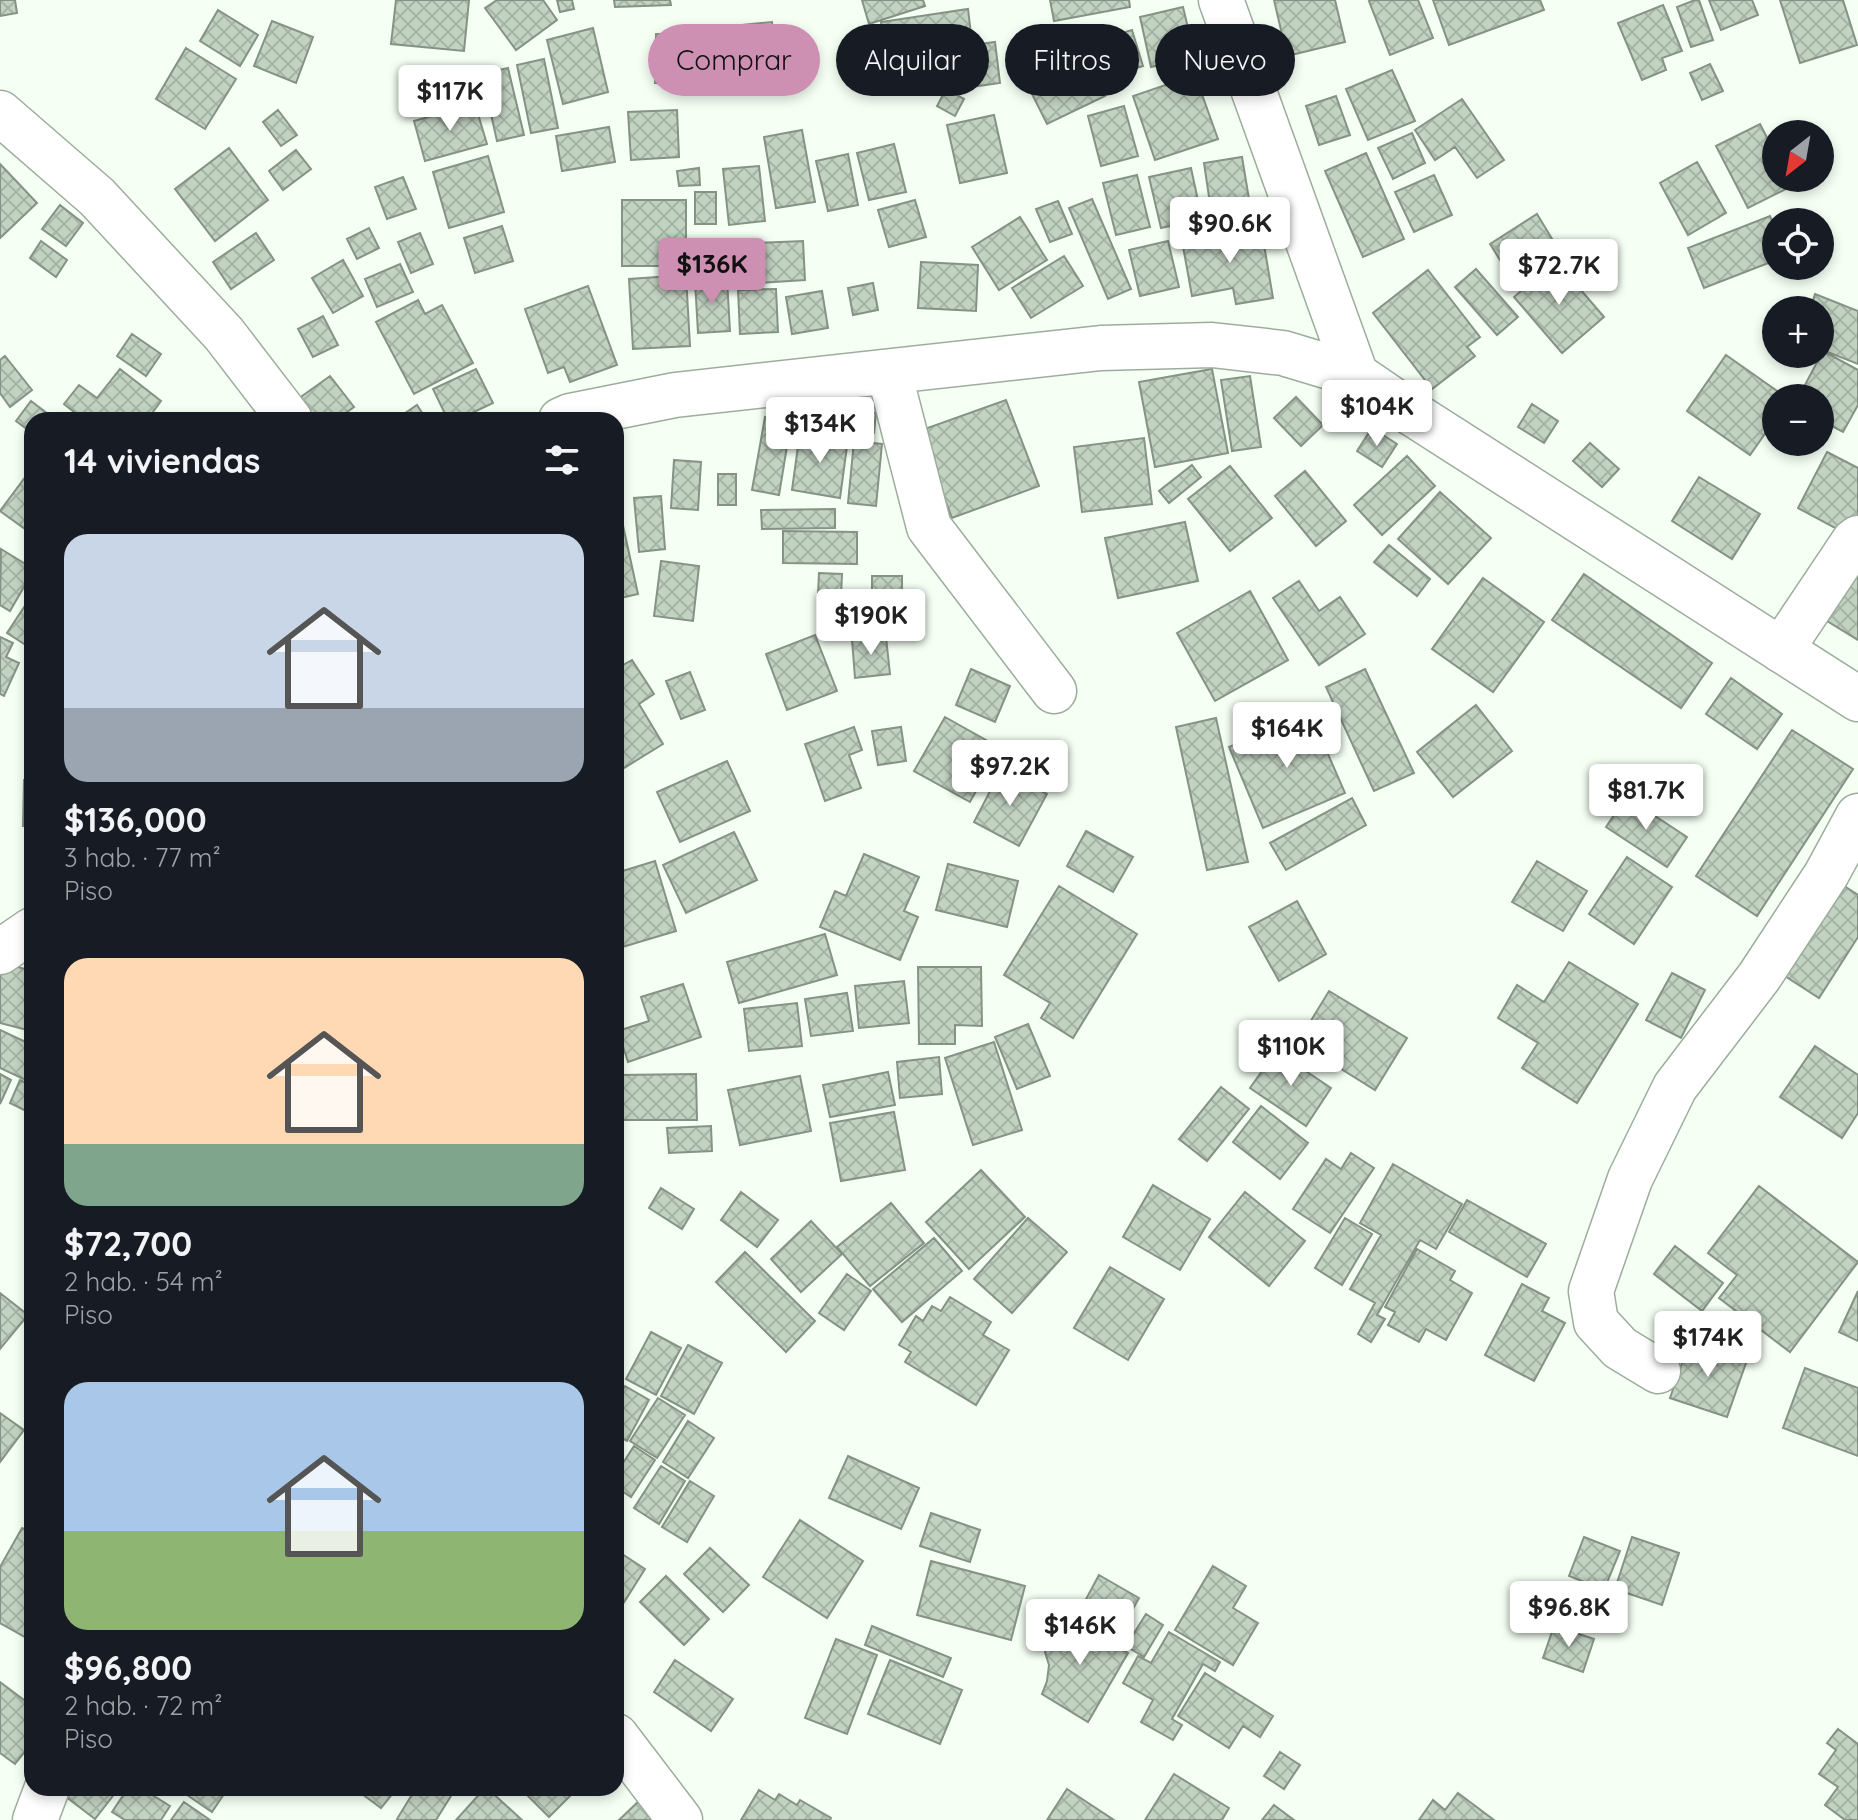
<!DOCTYPE html>
<html lang="es">
<meta charset="utf-8">
<style>
:root{--surface:#171b24;--page:#242831;--text:#f1f3f6;--muted:#9ea1a6;--accent:#cd90b3}
body{margin:0;font-family:Quicksand,sans-serif;background:var(--page);color:var(--text);height:100vh;display:flex;flex-direction:column;font-size:30px;white-space:nowrap}
*{box-sizing:border-box;margin:0}
p{font-size:26px;color:var(--muted)}
.icon{flex:none;width:44px;height:44px;fill:none;stroke:currentColor;stroke-width:2;stroke-linecap:round;stroke-linejoin:round}
.map{position:relative;flex:1;overflow:hidden}
.drawer{position:absolute;left:24px;top:412px;width:600px;height:1384px;display:flex;flex-direction:column;background:var(--surface);border-radius:24px;box-shadow:0 4px 12px #0003}
.drawer>*{flex:none}
.hud{position:absolute;left:648px;top:24px;width:760px;height:72px;display:flex;gap:16px}
.needle{width:52px;rotate:211deg}
.fabs{position:absolute;left:1762px;top:120px;display:grid;gap:16px}
.fabs a{display:grid;place-items:center;width:72px;height:72px;border-radius:50%;background:var(--surface);box-shadow:0 4px 12px #0003;font-size:40px}
.price{position:absolute;translate:-50% -68px;padding:0 18px;border-radius:8px;background:#fff;color:#222;font-size:26px;line-height:52px;filter:drop-shadow(0 2px 4px #0008)}
.price::after{content:'';position:absolute;left:50%;top:48px;width:24px;height:18px;margin-left:-12px;background:inherit;clip-path:polygon(0 0,100% 0,50% 100%)}
.price.current{background:var(--accent);color:#111}
ul{padding:0;list-style:none}
li{display:grid;align-content:center;gap:16px;height:424px;padding:0 40px}
li span{display:grid;place-items:center;height:248px;border-radius:24px;color:#555}
li>.icon{margin-inline-start:auto}
span .icon{width:144px;height:144px;fill:#fffc;stroke-width:1}
li b{font-size:34px}
h2{display:flex;justify-content:space-between;align-items:center;height:96px;padding:0 40px;font-size:34px}
.pill{padding:0 28px;border-radius:36px;background:var(--surface);box-shadow:0 4px 12px #0003;font-size:28px;line-height:72px}
.pill.current{background:var(--accent);color:#111}
.map>svg:first-child{display:block}
.building{fill:url(#building-cross-hatch);stroke:#849384;stroke-width:2}
.lines{fill:none;stroke-linecap:round;stroke-linejoin:round}
.street-casing{stroke:#9dad9d;stroke-width:47}
.secondary-casing{stroke:#9dad9d;stroke-width:47}
.street{stroke:#fff;stroke-width:44}
.secondary{stroke:#fff;stroke-width:44}
</style>
<div class="map">
<svg width="1858" height="1820" viewBox="0 0 1858 1820">
<defs>
<pattern id="building-cross-hatch" width="8" height="8" patternUnits="userSpaceOnUse" patternTransform="scale(2)"><rect width="8" height="8" fill="#c2d3c2"/><path d="M0 0l8 8M0 8l8-8" fill="none" stroke="#a6b4a6"/></pattern>
</defs>
<rect width="100%" height="100%" fill="#f5fff4"/>
<!-- building -->
<path class="building" d="M0,0H15L17,13L0,16Z
M396,0H469L464,51L391,44Z
M497,0H543L557,20L516,50L485,8Z
M557,0H572L574,9L560,12Z
M614,0H670L671,5L615,7Z
M862,0H923L925,6L869,24Z
M1050,0H1129L1130,7L1054,21Z
M1274,0H1335L1345,42L1287,56Z
M1372,0H1418L1433,38L1390,55L1369,1Z
M1433,0H1540L1544,10L1449,45Z
M1695,0H1699L1713,40L1691,47L1677,7Z
M1709,0H1752L1758,15L1721,30Z
M1780,0H1843L1857,45L1800,63Z
M1663,5L1682,51L1662,58L1666,70L1642,80L1618,23Z
M1183,7L1195,57L1151,67L1140,17Z
M968,9L971,34L932,39L939,86L891,92L881,22Z
M218,10L258,35L240,66L200,41Z
M272,21L313,37L296,83L254,66Z
M772,22L777,86L727,90L722,27Z
M593,28L608,92L563,104L547,40Z
M1132,30L1143,66L1110,76L1099,40Z
M656,34L697,35L696,84L655,83Z
M995,42L1000,83L957,89L951,48Z
M1079,42L1105,96L1047,124L1020,70Z
M186,48L236,79L205,129L156,99Z
M544,59L558,128L531,133L517,65Z
M1710,64L1723,91L1702,100L1690,73Z
M508,68L524,135L497,141L482,74Z
M1392,70L1415,121L1368,140L1346,89Z
M1195,75L1218,139L1155,160L1133,96Z
M946,89L964,99L955,116L937,106Z
M1336,96L1350,135L1319,145L1306,106Z
M1462,99L1504,160L1477,178L1455,147L1435,160L1415,130Z
M475,104L487,144L425,161L414,121Z
M1124,106L1138,156L1101,166L1088,116Z
M278,110L297,135L281,146L263,122Z
M677,110L679,157L631,160L628,112Z
M994,115L1007,173L960,183L947,125Z
M1760,124L1776,155V178H1788L1792,186L1748,208L1716,146Z
M609,127L615,162L562,171L556,136Z
M802,130L815,202L776,208L764,137Z
M1412,133L1425,163L1393,179L1378,148Z
M894,144L906,192L869,200L857,153Z
M229,148L268,200L215,241L175,189Z
M296,150L311,169L283,190L269,171Z
M1366,153L1404,239L1363,257L1325,171Z
M848,154L858,205L828,211L816,161Z
M488,156L504,212L449,228L433,172Z
M1242,157L1251,211L1212,217L1204,163Z
M1697,162L1726,213L1688,235L1660,183Z
M0,164L37,203L0,238Z
M759,166L765,221L729,225L723,169Z
M699,168L700,185L679,186L677,171Z
M1191,168L1202,219L1161,228L1149,177Z
M1137,175L1150,227L1116,235L1103,183Z
M1434,175L1452,215L1414,232L1395,192Z
M403,177L416,209L387,219L375,187Z
M695,192H716V224H695Z
M1092,199L1131,289L1108,299L1069,208Z
M622,200H686V266H622Z
M915,200L926,237L889,247L878,210Z
M1058,201L1072,234L1050,242L1036,209Z
M60,205L83,223L66,246L42,229Z
M1537,214L1560,252L1513,281L1490,244Z
M1770,216L1776,231V260L1704,288L1688,248Z
M1020,217L1047,260L999,290L972,247Z
M502,226L513,261L475,273L464,238Z
M1261,227L1273,298L1236,304L1233,288L1192,296L1182,241Z
M369,228L379,248L357,259L347,239Z
M256,233L274,260L231,289L213,262Z
M420,233L433,264L411,273L398,242Z
M41,241L67,260L56,277L30,258Z
M803,241L805,280L759,283L757,243Z
M1168,241L1179,287L1140,296L1129,250Z
M1064,256L1083,286L1031,318L1012,288Z
M343,260L363,296L333,313L312,278Z
M1556,261L1604,317L1562,353L1514,297Z
M921,262L978,265L976,311L918,308Z
M400,264L413,292L377,307L365,279Z
M1476,269L1518,317L1497,335L1455,287Z
M1428,270L1480,337L1467,347L1475,356L1432,389L1373,313Z
M686,275L690,346L633,349L629,279Z
M727,279L730,331L698,333L695,281Z
M873,283L878,310L853,315L848,288Z
M588,286L617,365L570,382L564,367L548,373L525,309Z
M776,289L778,332L740,334L738,290Z
M822,291L828,328L792,334L786,297Z
M1815,294L1858,311V364L1820,349V310H1810Z
M418,300L425,314L442,305L473,363L414,394L376,322Z
M323,316L338,345L313,357L298,329Z
M132,334L161,354L146,376L117,356Z
M1823,351L1858,370V405L1843,432L1820,420V398H1798Z
M1726,355L1787,398H1776V418L1750,455L1687,411Z
M5,356L32,390L10,407L0,393V360Z
M120,369L161,401L147,420H84L64,404L79,385L97,398Z
M476,369L493,403L457,420H448L433,389Z
M1212,369L1228,453L1155,467L1139,382Z
M330,376L354,407L336,420H302L291,404Z
M1250,376L1261,447L1232,451L1221,380Z
M1296,397L1323,425L1301,446L1274,418Z
M1006,400L1039,486L952,518L919,431Z
M31,401L56,420H32V433L16,421Z
M1532,404L1558,421L1544,443L1518,427Z
M417,405L427,420H395Z
M819,408L876,413L874,433L817,429Z
M765,417L791,422L779,495L752,490Z
M1372,428L1397,444L1382,467L1357,451Z
M800,432L848,439L840,498L792,490Z
M1144,438L1152,504L1082,512L1074,447Z
M854,441L882,444L876,506L848,503Z
M1590,443L1619,469L1602,487L1573,461Z
M1827,452L1858,468V521L1850,536L1798,508Z
M1407,456L1435,486L1382,535L1354,505Z
M674,460L701,462L698,510L671,508Z
M1192,465L1201,477L1169,503L1159,491Z
M1230,466L1272,518L1230,551L1188,499Z
M32,468V534L0,511Z
M1305,471L1346,521L1316,546L1275,496Z
M718,474H736V505H718Z
M1699,477L1760,514L1732,559L1672,521Z
M1440,492L1491,538L1448,584L1398,539Z
M661,496L665,549L639,552L634,498Z
M835,509V528L762,529L761,510Z
M622,521L638,594L616,599V522Z
M1185,522L1198,581L1118,598L1105,538Z
M783,531L857,532V564L783,563Z
M1389,545L1430,579L1417,596L1374,562Z
M1,549L32,568V573L10,611L0,605Z
M661,561L699,566L693,621L654,616Z
M819,573L842,574L841,596L818,594Z
M1858,573V640L1827,621Z
M1584,574L1712,663L1681,708L1552,620Z
M872,576H902V598H919L920,619H872Z
M1483,578L1544,622L1493,692L1432,649Z
M1299,581L1319,611L1340,597L1365,634L1319,665L1273,598Z
M1250,591L1288,660L1215,701L1177,633Z
M32,595V649L7,633Z
M815,635L837,691L787,710L766,654Z
M0,637L13,643L6,657L19,663L4,696L0,694Z
M886,637L890,674L855,678L852,640Z
M632,660L654,694L639,704L663,744L616,773V669Z
M971,669L1010,686L995,722L956,705Z
M1365,669L1414,773L1374,791L1326,687Z
M690,672L705,710L681,719L666,681Z
M1731,678L1782,714L1757,749L1706,714Z
M1476,705L1512,751L1453,797L1417,752Z
M1310,713L1345,793L1263,828L1229,747Z
M945,717L1000,748L970,802L914,771Z
M1216,718L1248,862L1207,870L1176,727Z
M854,727L862,750L849,755L861,788L825,801L805,744Z
M901,727L906,761L878,765L872,731Z
M1792,730L1853,769L1757,916L1696,876Z
M727,761L750,811L680,842L657,792Z
M1001,770L1047,794L1019,846L974,822Z
M24,780H32V826H23Z
M1626,797L1687,837L1667,867L1606,827Z
M1352,798L1366,825L1286,870L1270,843Z
M1086,831L1133,857L1113,892L1067,866Z
M734,832L757,880L686,913L663,865Z
M864,854L919,877L904,911L918,917L900,960L820,927L835,891L846,896Z
M1627,857L1672,887L1634,944L1589,914Z
M655,861L676,931L616,949V873Z
M1537,861L1587,891L1563,931L1512,902Z
M948,864L1018,881L1007,927L936,910Z
M1835,880L1858,895V937L1819,998L1777,971Z
M1059,886L1137,934L1073,1038L1041,1018L1050,1003L1004,975Z
M1297,901L1326,954L1279,981L1249,927Z
M825,934L837,975L739,1003L727,962Z
M0,962L32,971L31,1031L0,1023Z
M1569,962L1638,1004L1577,1103L1522,1068L1538,1043L1498,1018L1517,985L1544,1002Z
M918,967H981L982,1026L955,1025V1044H919Z
M1672,973L1705,990L1681,1038L1646,1020Z
M904,981L909,1023L859,1028L855,986Z
M683,984L701,1037L628,1062L618,1031L649,1021L641,997Z
M1329,991L1407,1038L1375,1090L1298,1042Z
M847,993L853,1031L811,1036L805,999Z
M797,1003L802,1046L749,1051L744,1009Z
M1028,1024L1050,1076L1017,1089L995,1037Z
M0,1030L32,1045V1083L0,1068Z
M994,1042L1022,1130L973,1145L945,1058Z
M1815,1046L1858,1075V1113L1842,1138L1780,1097Z
M1276,1051L1331,1088L1306,1126L1250,1088Z
M939,1057L942,1094L900,1098L897,1062Z
M888,1072L895,1105L830,1117L823,1085Z
M0,1074L11,1080L0,1104Z
M696,1074L697,1120H620L619,1075Z
M800,1076L811,1131L740,1145L728,1090Z
M20,1080L32,1086V1114L10,1103Z
M1221,1087L1249,1109L1207,1161L1179,1139Z
M1261,1106L1308,1143L1280,1179L1233,1142Z
M894,1112L905,1170L841,1181L830,1123Z
M711,1126L712,1151L669,1153L667,1128Z
M1351,1153L1374,1168L1330,1233L1293,1209L1326,1159L1341,1169Z
M1393,1164L1462,1204L1436,1249L1420,1240L1377,1315L1385,1319L1371,1342L1358,1334L1375,1303L1350,1289L1381,1235L1360,1223Z
M981,1170L1025,1217L969,1269L926,1222Z
M1153,1185L1210,1219L1180,1270L1123,1237Z
M1759,1186L1858,1262L1790,1352L1719,1298L1737,1275L1708,1253Z
M661,1188L694,1209L682,1229L649,1208Z
M741,1192L778,1220L757,1247L721,1220Z
M1245,1192L1305,1241L1269,1286L1209,1237Z
M1467,1200L1546,1244L1527,1277L1449,1232Z
M891,1203L924,1243L870,1286L837,1247Z
M1028,1218L1067,1252L1012,1313L974,1279Z
M1345,1218L1372,1234L1342,1285L1315,1268Z
M811,1221L842,1254L801,1292L771,1259Z
M934,1238L962,1271L902,1322L873,1289Z
M1675,1246L1723,1283L1702,1311L1654,1274Z
M1417,1249L1455,1271L1450,1280L1472,1293L1446,1340L1426,1329L1419,1342L1388,1325L1395,1312L1385,1307Z
M745,1252L815,1321L786,1352L716,1282Z
M1110,1267L1164,1299L1128,1360L1074,1328Z
M847,1274L871,1291L844,1330L819,1313Z
M1522,1284L1549,1298L1542,1311L1565,1323L1534,1381L1485,1355Z
M1858,1291V1341L1839,1332Z
M0,1293L28,1315L0,1349Z
M950,1297L991,1322L983,1335L1009,1350L976,1405L905,1362L911,1352L899,1345L916,1316L923,1321L932,1306L941,1311Z
M651,1332L681,1348L656,1395L626,1379Z
M1690,1340L1747,1360L1727,1417L1670,1398Z
M688,1345L722,1363L694,1414L661,1396Z
M1805,1368L1858,1388V1456L1783,1428Z
M625,1386L649,1400L627,1441L616,1435V1401Z
M658,1398L685,1415L657,1458L630,1441Z
M0,1413L24,1430L0,1462Z
M688,1421L714,1438L688,1478L663,1462Z
M634,1446L655,1460L631,1497L616,1487V1474Z
M848,1456L919,1488L901,1529L829,1498Z
M661,1466L685,1481L659,1524L634,1508Z
M690,1481L714,1496L687,1542L662,1527Z
M931,1513L980,1530L970,1562L920,1546Z
M800,1520L863,1561L827,1618L763,1577Z
M22,1528L32,1533V1641L0,1623V1567Z
M1584,1537L1620,1551L1604,1590L1569,1576Z
M1632,1537L1679,1553L1662,1605L1615,1589Z
M710,1548L749,1585L723,1612L684,1574Z
M616,1550L645,1569L616,1615Z
M931,1561L1025,1586L1011,1640L917,1615Z
M1213,1566L1246,1586L1233,1608L1258,1623L1233,1665L1175,1630Z
M1099,1575L1139,1598L1125,1623L1085,1601Z
M666,1576L709,1619L684,1645L640,1602Z
M1066,1613L1128,1653L1088,1722L1042,1694L1047,1681L1049,1665L1045,1652Z
M1146,1614L1163,1625L1144,1657L1126,1646Z
M872,1626L951,1658L943,1677L865,1645Z
M1554,1626L1594,1639L1583,1672L1543,1658Z
M1169,1632L1220,1662L1215,1671L1203,1664L1172,1719L1182,1725L1173,1740L1141,1722L1153,1700L1123,1683L1138,1656L1151,1663Z
M836,1639L877,1655L847,1734L805,1718Z
M675,1660L733,1699L711,1731L654,1692Z
M890,1660L962,1690L940,1744L868,1714Z
M1205,1673L1273,1716L1260,1737L1243,1726L1229,1748L1178,1716Z
M0,1682L32,1706V1743L15,1764L0,1753Z
M1838,1729L1858,1744V1820H1845L1825,1805L1838,1787L1819,1774L1836,1750L1827,1743Z
M1280,1752L1300,1765L1284,1789L1264,1776Z
M1174,1774L1229,1808L1222,1820H1145Z
M58,1788H119L95,1819L57,1790Z
M128,1788H141L170,1806L161,1820H125L112,1812Z
M177,1788H228L212,1812Z
M354,1788H397L381,1808Z
M416,1788H456L436,1820H399L397,1819Z
M485,1788H487L522,1820H456Z
M520,1788H578L549,1817Z
M1067,1789L1114,1820H1047Z
M759,1790L775,1800L779,1794L797,1805L800,1800L831,1818L830,1820H741Z
M1458,1793L1494,1820H1419L1433,1800L1445,1810Z
M641,1799L662,1820H619Z
M184,1802L210,1820H171Z
M1274,1805L1294,1820H1262Z"/>
<g class="lines">
<defs>
<path id="street" d="M0,113L97,197L224,334L290,420
M889,372L929,527L1054,691
M1781,650L1854,541L1858,538
M1658,1371L1620,1348L1596,1322L1591,1291L1630,1179L1675,1087L1759,977L1826,875L1858,816
M616,1736L680,1820
M35,1820L47,1788"/>
<path id="secondary" d="M1221,0L1356,375
M561,420L570,416L675,395L1101,348L1212,345L1283,353L1356,375L1413,414L1858,699
M0,952L32,930"/>
</defs>
<!-- street casing -->
<use href="#street" class="street-casing"/>
<!-- secondary casing -->
<use href="#secondary" class="secondary-casing"/>
<!-- street -->
<use href="#street" class="street"/>
<!-- secondary -->
<use href="#secondary" class="secondary"/>
</g>
</svg>
<div class="fabs">
<a><svg class="needle" viewBox="-14 -14 28 28"><path d="M0-13l5 13h-10z" fill="#e53935"/><path d="M0 13l5-13h-10z" fill="#9ea1a6"/></svg></a>
<a><svg class="icon" aria-label="locate" viewBox="0 0 24 24"><circle cx="12" cy="12" r="6"/><path d="M12 2v4M12 18v4M2 12h4M18 12h4"/></svg></a>
<a>+</a>
<a>−</a>
</div>
<b class="price" style="left:450px;top:133px">$117K</b>
<b class="price" style="left:1230px;top:265px">$90.6K</b>
<b class="price current" style="left:712px;top:306px">$136K</b>
<b class="price" style="left:1559px;top:307px">$72.7K</b>
<b class="price" style="left:1377px;top:448px">$104K</b>
<b class="price" style="left:820px;top:465px">$134K</b>
<b class="price" style="left:871px;top:657px">$190K</b>
<b class="price" style="left:1287px;top:770px">$164K</b>
<b class="price" style="left:1010px;top:808px">$97.2K</b>
<b class="price" style="left:1646px;top:832px">$81.7K</b>
<b class="price" style="left:1291px;top:1088px">$110K</b>
<b class="price" style="left:1708px;top:1379px">$174K</b>
<b class="price" style="left:1569px;top:1649px">$96.8K</b>
<b class="price" style="left:1080px;top:1667px">$146K</b>
<div class="hud">
<a class="pill current">Comprar</a>
<a class="pill">Alquilar</a>
<a class="pill">Filtros</a>
<a class="pill">Nuevo</a>
</div>
<section class="drawer">
<h2>14 viviendas<svg class="icon" aria-label="filters" viewBox="0 0 24 24"><path d="M4 7h16M4 17h16"/><circle cx="9" cy="7" r="2"/><circle cx="15" cy="17" r="2"/></svg></h2>
<ul>
<li><span style="background:linear-gradient(#c9d6e8 70%,#9aa5b1 0)"><svg class="icon" aria-label="home" viewBox="0 0 24 24"><path d="M3 11l9-7 9 7M6 9v11h12V9"/></svg></span><div><b>$136,000</b><p>3 hab. · 77 m²</p><p>Piso</p></div></li>
<li><span style="background:linear-gradient(#ffd9b3 75%,#7fa58c 0)"><svg class="icon" aria-label="home" viewBox="0 0 24 24"><path d="M3 11l9-7 9 7M6 9v11h12V9"/></svg></span><div><b>$72,700</b><p>2 hab. · 54 m²</p><p>Piso</p></div></li>
<li><span style="background:linear-gradient(#a9c7e8 60%,#8fb573 0)"><svg class="icon" aria-label="home" viewBox="0 0 24 24"><path d="M3 11l9-7 9 7M6 9v11h12V9"/></svg></span><div><b>$96,800</b><p>2 hab. · 72 m²</p><p>Piso</p></div></li>
</ul>
</section>
</div>
